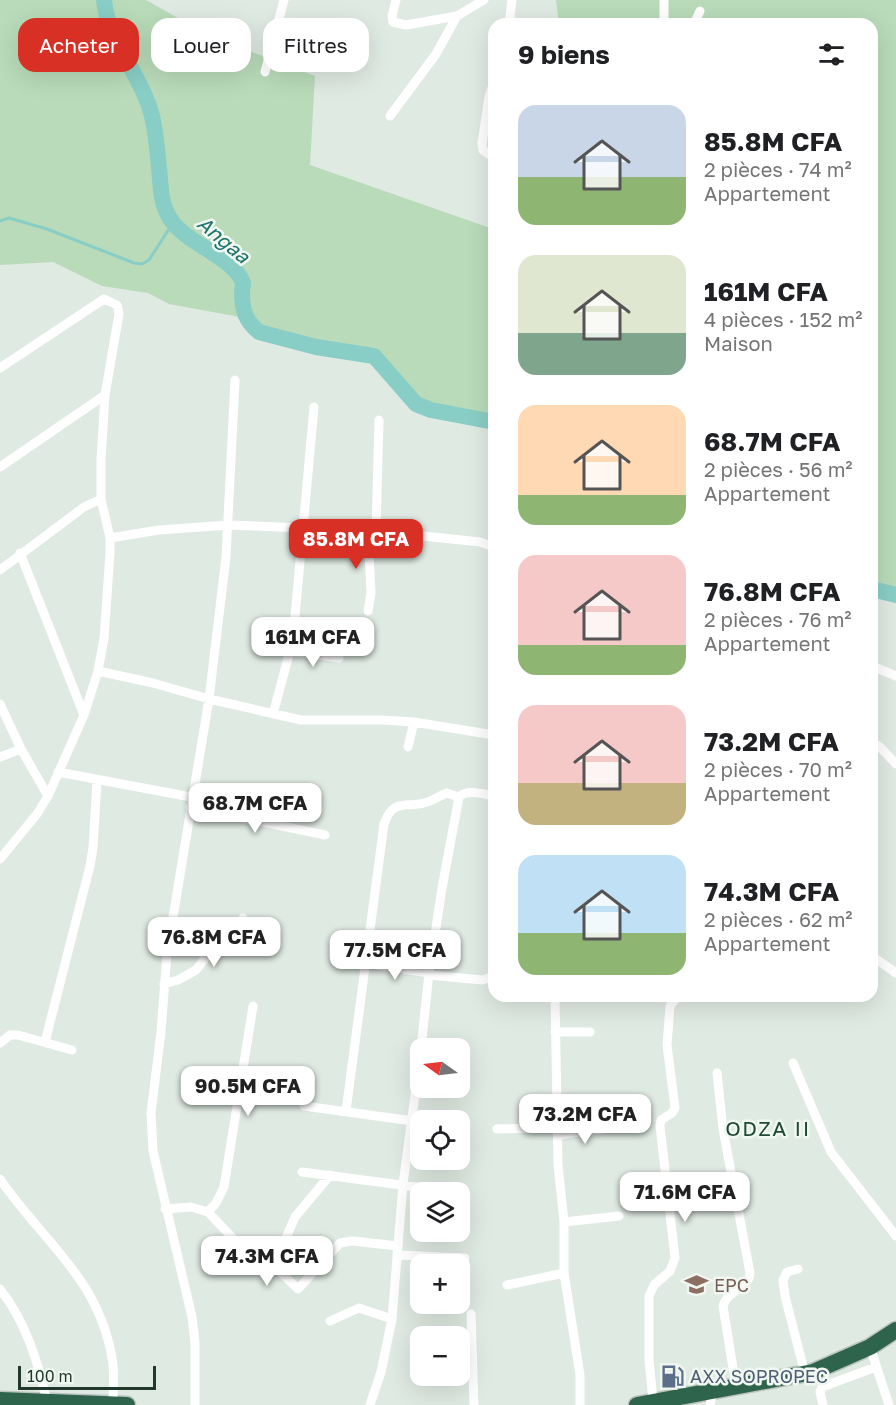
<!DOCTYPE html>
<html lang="fr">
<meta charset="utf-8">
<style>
:root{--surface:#fff;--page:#f2f2f2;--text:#202124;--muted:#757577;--accent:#d93025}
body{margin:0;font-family:"Golos Text",sans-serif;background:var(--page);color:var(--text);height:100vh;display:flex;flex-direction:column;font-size:22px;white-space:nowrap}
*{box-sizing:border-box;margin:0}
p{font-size:20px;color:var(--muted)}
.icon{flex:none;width:33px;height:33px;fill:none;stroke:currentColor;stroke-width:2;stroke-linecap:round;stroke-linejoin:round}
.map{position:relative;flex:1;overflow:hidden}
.panel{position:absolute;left:488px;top:18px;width:390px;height:984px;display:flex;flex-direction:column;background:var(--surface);border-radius:18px;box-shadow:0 6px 24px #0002}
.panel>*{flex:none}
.guide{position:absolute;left:18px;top:18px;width:380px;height:54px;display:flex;gap:12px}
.needle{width:39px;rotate:284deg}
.buttons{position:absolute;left:410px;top:1038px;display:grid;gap:12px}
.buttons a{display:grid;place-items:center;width:60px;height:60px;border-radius:12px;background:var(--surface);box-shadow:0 6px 24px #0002;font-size:30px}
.scale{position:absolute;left:18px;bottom:15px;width:138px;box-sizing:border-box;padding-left:6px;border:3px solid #21392c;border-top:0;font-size:16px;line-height:21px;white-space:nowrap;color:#21392c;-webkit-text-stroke:4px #f0f7f1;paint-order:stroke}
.price{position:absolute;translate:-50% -51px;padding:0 14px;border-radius:12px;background:#fff;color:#222;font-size:20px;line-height:39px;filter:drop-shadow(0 2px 3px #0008)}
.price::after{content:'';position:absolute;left:50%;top:36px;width:18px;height:14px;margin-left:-9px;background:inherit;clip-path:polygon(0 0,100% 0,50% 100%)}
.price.current{background:var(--accent);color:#fff}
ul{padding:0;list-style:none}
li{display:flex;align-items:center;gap:18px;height:150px;padding:0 30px}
li span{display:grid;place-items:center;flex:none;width:168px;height:120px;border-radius:18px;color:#555}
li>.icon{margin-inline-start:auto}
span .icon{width:72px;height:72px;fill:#fffc;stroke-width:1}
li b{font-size:26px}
h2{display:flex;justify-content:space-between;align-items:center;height:72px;padding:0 30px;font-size:26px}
.pill{padding:0 21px;border-radius:18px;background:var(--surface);box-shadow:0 6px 24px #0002;font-size:21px;line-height:54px}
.pill.current{background:var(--accent);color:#fff}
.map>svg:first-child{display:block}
.green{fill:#b9dbb9}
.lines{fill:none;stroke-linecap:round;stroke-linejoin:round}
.stream{stroke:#89cec6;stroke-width:3}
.river{stroke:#89cec6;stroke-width:16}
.highway-casing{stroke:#bcc4c0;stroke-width:19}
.street{stroke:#fff;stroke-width:9}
.highway{stroke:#2e644b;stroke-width:16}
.labels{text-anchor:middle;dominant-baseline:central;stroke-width:5;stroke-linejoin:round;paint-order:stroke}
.education-label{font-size:18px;fill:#785e54;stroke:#f0f7f1;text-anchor:start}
.service-label{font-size:18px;fill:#4e5e75;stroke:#f0f7f1;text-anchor:start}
.water-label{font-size:20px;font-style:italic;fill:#1e736a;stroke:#f0f7f1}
.quarter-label{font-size:21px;letter-spacing:1.5px;fill:#1e4a34;stroke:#f0f7f1}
</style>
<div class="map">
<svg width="896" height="1405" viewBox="0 0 896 1405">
<rect width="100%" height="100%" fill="#dfeae2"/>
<!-- green -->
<path class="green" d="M0,0H146L208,35L315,76L310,165L493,229V422L431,410L416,404L374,356L316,347L259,332L245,318L169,304L148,293L102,286L53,262L0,265Z
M556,0H896V595L872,589V24H559Z"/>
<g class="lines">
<!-- stream -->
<path class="stream" d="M0,221L9,218L47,229L134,263L142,264L149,260L173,223"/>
<!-- river -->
<path class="river" d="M104,0C108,42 138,70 150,109C156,127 157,149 159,168C161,187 160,204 171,220C187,244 235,258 243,283C243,286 242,289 242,292C242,309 245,321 259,332L316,347L374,356L416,404L431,410L494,422
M872,589L896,595"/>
<defs>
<path id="highway" d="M0,1400L127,1405
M637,1405L813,1372L870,1347L896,1330"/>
</defs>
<!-- highway casing -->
<use href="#highway" class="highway-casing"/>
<!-- street -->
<path class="street" d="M396,0L392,16L393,22L406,25L457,16L484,0
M664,0V24
M509,24L512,0
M694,24L700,11
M265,72L284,0
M494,82L489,97L482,144L483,150L494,158
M390,116L436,54L457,16
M0,368L104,299L117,305L119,314L105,395L101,459V499L110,538V553L104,638L98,671L84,715L48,796L37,814L0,859
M0,467L105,395
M376,531L379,420
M110,538L159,530L229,525L376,531L480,542L494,547
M20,553L84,715
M0,570L84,507L101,499
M368,611L371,593L368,531
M290,651L339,658
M872,666L896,676
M98,671L153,683L209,699L301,720H382L414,722L494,735
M0,704L21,749L48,796
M273,714L290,651L295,616L314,407
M872,742L880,747L896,764
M408,747L414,722
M0,757L21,749
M58,772L191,797
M190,807L325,835
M872,956L896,973
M365,963L429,973
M429,975L482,980L489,978L494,974
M164,984L178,980L196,970L206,957L243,918
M555,996L558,1165L564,1222V1273L580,1375V1405
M555,1032H590
M45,1042L90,866L93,848L97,781
M0,1043L10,1035H18L72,1050
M421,1048L429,973L442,888L459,797C467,789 483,794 494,796
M793,1063L831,1152L896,1236
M717,1073L723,1129L750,1273C749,1290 728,1289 723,1306L736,1387
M304,1106L420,1122
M346,1111L384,824C393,798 406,808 424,803C432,801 439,796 447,793L459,797
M497,1129L558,1128
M558,1135L609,1128
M302,1172L455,1192
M0,1179C43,1242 98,1277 112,1358C115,1372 113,1389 113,1404
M165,1209L191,1207L208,1212L248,1254L258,1270L263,1274L274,1266L295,1217L330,1175
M208,1212L216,1203L224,1187L253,1006
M564,1222L619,1216
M397,1255L465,1258
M274,1266L298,1289L340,1243L352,1241L398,1246
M798,1269L787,1272L783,1280L785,1296L805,1374
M507,1285L564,1273
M0,1289C26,1322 38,1362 47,1402
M471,1314L474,1405
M330,1321L359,1308L392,1319
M870,1347L889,1405
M653,1401L649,1360V1296L654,1285L670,1271L675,1258L660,1126L661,1120L672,1113L675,1108L667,1045L670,1006L676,998L702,996
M195,1405V1343L192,1317L153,1151L151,1113L161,1032L167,954L209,699L226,557L235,380
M370,1405L381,1372L392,1319L403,1184L420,1058
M710,1405L713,1391
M823,1405L820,1392L822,1387L876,1367"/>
<!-- highway -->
<use href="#highway" class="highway"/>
</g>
<!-- icons -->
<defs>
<symbol id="school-bare" viewBox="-9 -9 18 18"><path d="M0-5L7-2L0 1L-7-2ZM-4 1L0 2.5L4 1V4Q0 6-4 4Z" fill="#8d6e63" stroke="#f0f7f1" stroke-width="2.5" paint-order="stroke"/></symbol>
<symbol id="fuel-bare" viewBox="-9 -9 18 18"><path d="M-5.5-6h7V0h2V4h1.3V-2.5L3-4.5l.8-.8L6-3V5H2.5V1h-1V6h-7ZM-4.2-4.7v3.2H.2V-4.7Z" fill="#5c6f8a" stroke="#f0f7f1" stroke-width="2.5" paint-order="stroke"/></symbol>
</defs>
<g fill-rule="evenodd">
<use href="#school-bare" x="680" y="1268" width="33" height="33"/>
<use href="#fuel-bare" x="656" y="1360" width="33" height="33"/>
</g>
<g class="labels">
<!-- education labels -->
<g class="education-label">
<text x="714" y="1285">EPC</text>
</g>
<!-- service labels -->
<g class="service-label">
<text x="690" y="1376">AXX SOPROPEC</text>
</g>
<!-- water labels -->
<g class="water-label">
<text transform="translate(224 239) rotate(40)">Angaa</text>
</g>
<!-- quarter labels -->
<g class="quarter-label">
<text x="768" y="1128">ODZA II</text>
</g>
</g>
</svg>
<div class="buttons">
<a><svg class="needle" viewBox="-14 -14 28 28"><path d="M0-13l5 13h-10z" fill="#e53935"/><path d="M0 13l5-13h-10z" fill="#757577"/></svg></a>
<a><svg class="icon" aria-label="locate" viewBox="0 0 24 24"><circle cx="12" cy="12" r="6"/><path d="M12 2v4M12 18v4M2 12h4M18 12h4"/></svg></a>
<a><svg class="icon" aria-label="layers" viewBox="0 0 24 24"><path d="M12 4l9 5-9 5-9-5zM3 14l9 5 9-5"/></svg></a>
<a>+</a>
<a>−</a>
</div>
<div class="scale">100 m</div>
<b class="price current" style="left:356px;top:570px">85.8M CFA</b>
<b class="price" style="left:313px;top:668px">161M CFA</b>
<b class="price" style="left:255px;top:834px">68.7M CFA</b>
<b class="price" style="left:214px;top:968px">76.8M CFA</b>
<b class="price" style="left:395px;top:981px">77.5M CFA</b>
<b class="price" style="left:248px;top:1117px">90.5M CFA</b>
<b class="price" style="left:585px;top:1145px">73.2M CFA</b>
<b class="price" style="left:685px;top:1223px">71.6M CFA</b>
<b class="price" style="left:267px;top:1287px">74.3M CFA</b>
<div class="guide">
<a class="pill current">Acheter</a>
<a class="pill">Louer</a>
<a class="pill">Filtres</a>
</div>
<section class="panel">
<h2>9 biens<svg class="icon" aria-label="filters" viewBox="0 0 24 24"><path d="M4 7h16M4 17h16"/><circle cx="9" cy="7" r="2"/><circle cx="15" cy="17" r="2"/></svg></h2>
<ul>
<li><span style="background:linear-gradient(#c9d6e8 60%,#8fb573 0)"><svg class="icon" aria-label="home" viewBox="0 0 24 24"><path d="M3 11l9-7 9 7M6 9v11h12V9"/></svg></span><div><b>85.8M CFA</b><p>2 pièces · 74 m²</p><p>Appartement</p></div></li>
<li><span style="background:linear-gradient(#dfe7d0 65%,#7fa58c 0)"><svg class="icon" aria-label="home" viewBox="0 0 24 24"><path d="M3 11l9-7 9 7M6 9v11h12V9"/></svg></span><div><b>161M CFA</b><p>4 pièces · 152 m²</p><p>Maison</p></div></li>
<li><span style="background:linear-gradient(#ffd9b3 75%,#8fb573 0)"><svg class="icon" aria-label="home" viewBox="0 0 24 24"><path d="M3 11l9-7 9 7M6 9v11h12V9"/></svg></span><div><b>68.7M CFA</b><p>2 pièces · 56 m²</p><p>Appartement</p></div></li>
<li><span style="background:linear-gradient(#f6c9c9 75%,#8fb573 0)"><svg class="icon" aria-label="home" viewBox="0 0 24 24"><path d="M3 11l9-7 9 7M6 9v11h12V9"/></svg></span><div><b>76.8M CFA</b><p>2 pièces · 76 m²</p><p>Appartement</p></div></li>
<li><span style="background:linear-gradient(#f6c9c9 65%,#c2b280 0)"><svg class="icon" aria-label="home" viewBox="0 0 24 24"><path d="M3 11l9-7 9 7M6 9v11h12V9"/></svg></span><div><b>73.2M CFA</b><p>2 pièces · 70 m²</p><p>Appartement</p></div></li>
<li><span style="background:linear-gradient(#bfe0f5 65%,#8fb573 0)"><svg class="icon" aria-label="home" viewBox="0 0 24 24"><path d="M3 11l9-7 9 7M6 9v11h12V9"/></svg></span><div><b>74.3M CFA</b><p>2 pièces · 62 m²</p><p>Appartement</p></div></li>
</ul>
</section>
</div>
